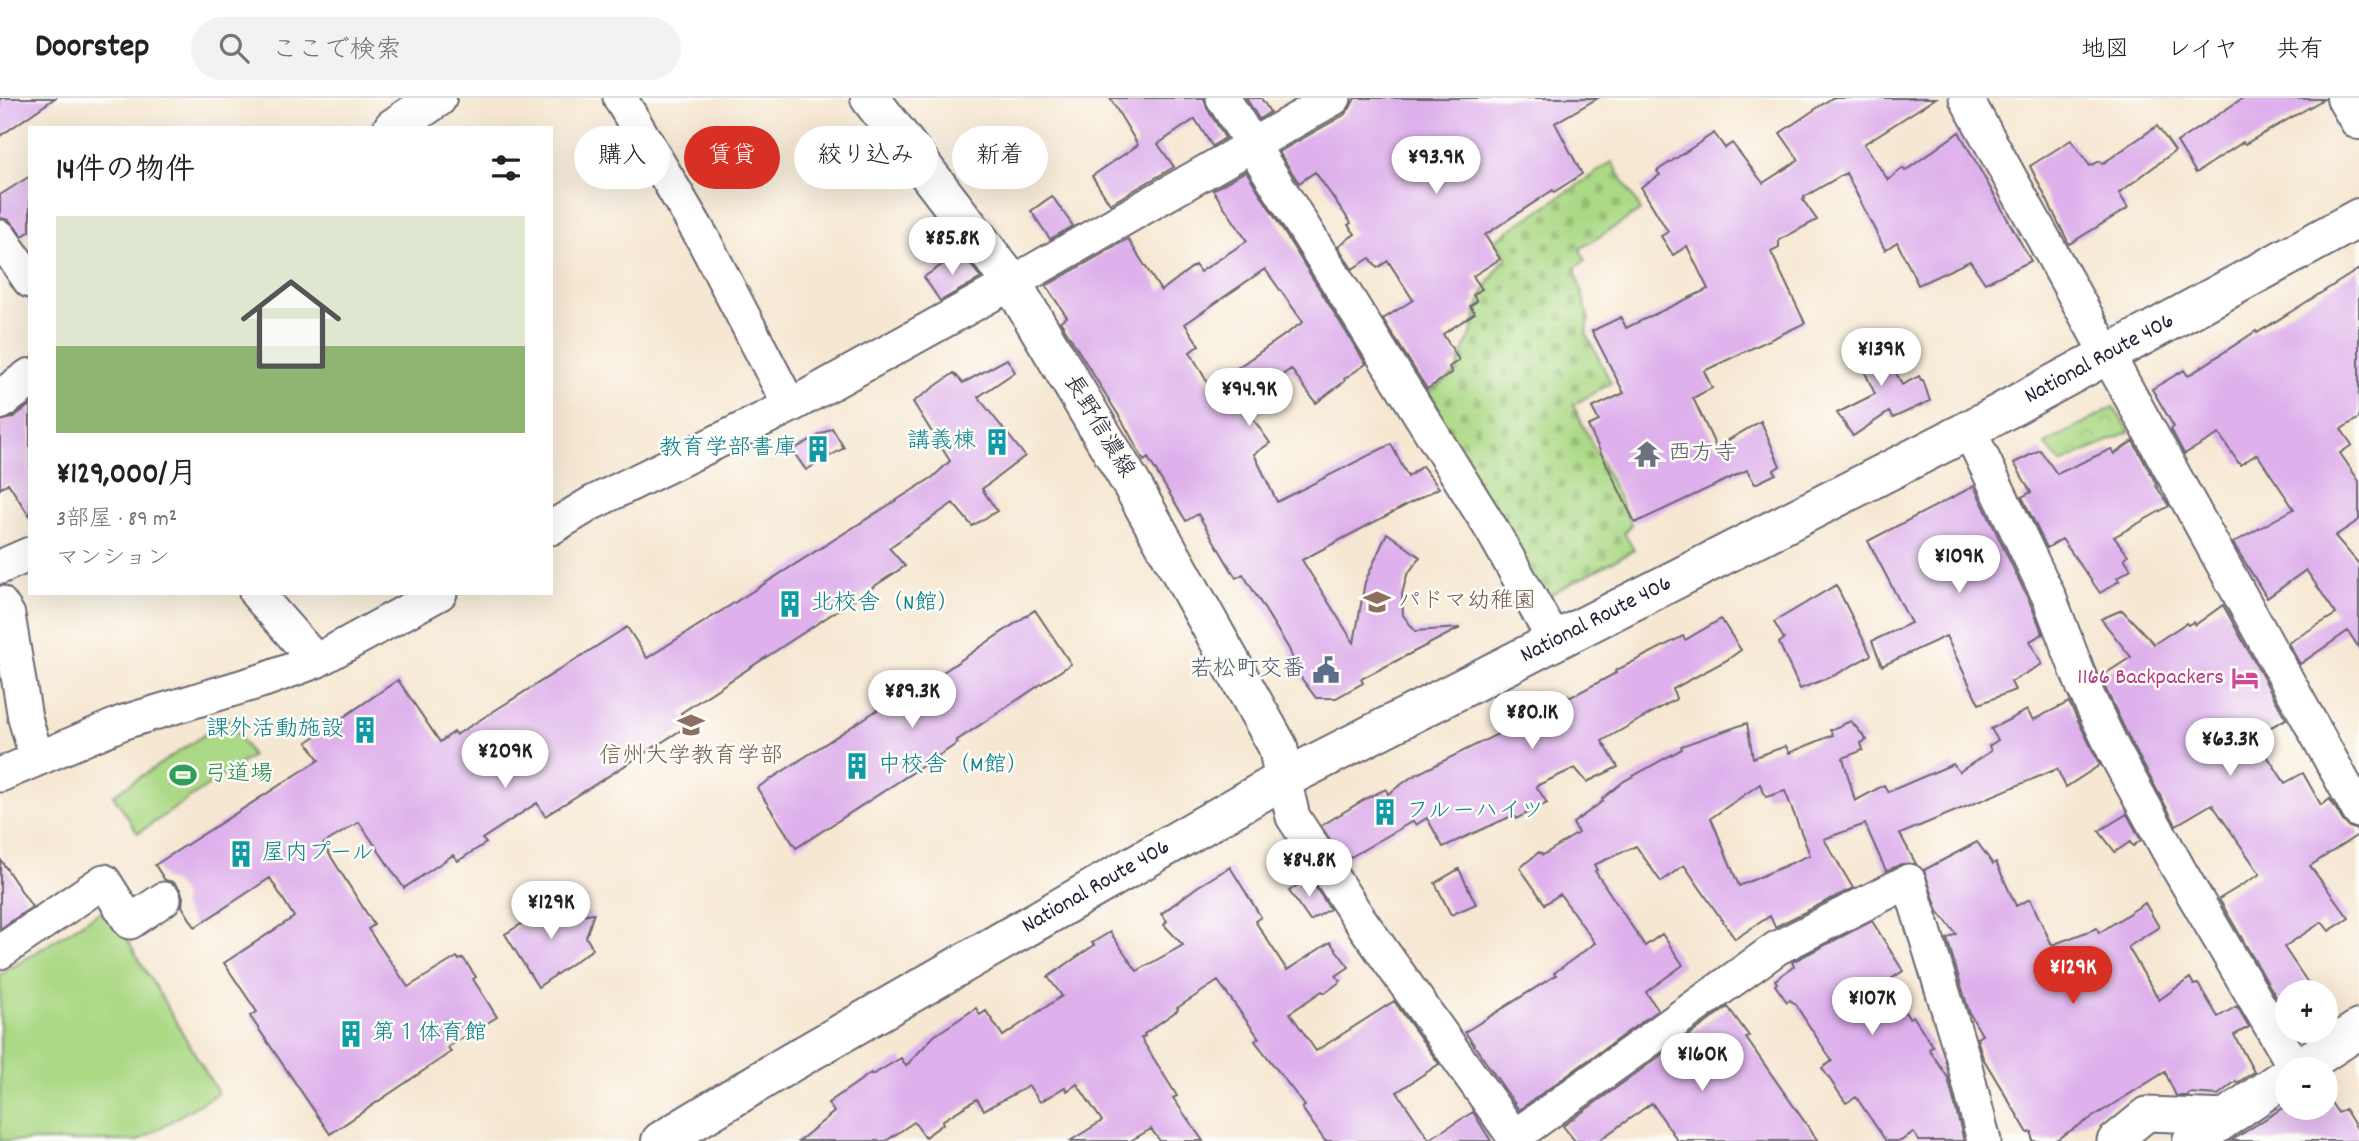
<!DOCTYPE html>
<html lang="ja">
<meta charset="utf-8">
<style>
:root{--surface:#fff;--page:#f2f2f2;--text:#222;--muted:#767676;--line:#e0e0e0;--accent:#d93025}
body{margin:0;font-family:Dekko,"Klee One",sans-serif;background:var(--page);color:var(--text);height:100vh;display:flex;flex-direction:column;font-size:26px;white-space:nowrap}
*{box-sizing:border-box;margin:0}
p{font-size:23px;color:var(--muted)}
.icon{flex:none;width:38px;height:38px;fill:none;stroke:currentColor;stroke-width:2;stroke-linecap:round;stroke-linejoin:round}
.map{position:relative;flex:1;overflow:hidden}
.details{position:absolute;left:28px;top:28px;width:525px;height:469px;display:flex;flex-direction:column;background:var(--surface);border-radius:0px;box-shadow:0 7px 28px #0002}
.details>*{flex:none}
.guide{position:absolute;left:574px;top:28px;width:665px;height:63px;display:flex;gap:14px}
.controls{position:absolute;left:2275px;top:882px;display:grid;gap:14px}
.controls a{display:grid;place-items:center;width:63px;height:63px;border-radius:50%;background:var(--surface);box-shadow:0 7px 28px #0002;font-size:35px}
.price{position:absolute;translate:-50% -60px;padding:0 16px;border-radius:24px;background:#fff;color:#222;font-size:23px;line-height:46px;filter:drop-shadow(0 2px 4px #0008)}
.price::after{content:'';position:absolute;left:50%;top:42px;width:21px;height:16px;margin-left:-10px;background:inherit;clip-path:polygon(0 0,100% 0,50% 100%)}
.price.selected{background:var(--accent);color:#fff}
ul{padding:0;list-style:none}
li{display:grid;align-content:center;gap:14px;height:371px;padding:0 28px}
li span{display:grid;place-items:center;height:217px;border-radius:0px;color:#555}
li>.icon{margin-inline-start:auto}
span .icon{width:126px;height:126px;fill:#fffc;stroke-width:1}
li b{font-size:30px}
h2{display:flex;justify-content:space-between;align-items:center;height:84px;padding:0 28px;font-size:30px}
.tag{padding:0 24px;border-radius:32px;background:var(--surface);box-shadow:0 7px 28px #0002;font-size:24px;line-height:63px}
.tag.selected{background:var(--accent);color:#fff}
header{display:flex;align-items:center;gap:42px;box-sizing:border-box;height:98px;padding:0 35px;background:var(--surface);border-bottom:2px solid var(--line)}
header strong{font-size:33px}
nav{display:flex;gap:38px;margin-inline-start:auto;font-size:24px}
.search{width:490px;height:63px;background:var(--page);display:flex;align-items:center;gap:18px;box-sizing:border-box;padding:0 24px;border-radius:38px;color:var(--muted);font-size:26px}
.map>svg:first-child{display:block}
.cemetery{fill:url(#cemetery-stones);stroke:#677e60;stroke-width:2}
.park{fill:url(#park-crowns);stroke:#677e60;stroke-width:2}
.garden{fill:#acd986;stroke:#677e60;stroke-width:2}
.building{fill:#deb0ec;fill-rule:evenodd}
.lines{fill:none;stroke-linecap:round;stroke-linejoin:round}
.minor-casing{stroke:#6c6770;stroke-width:37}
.tertiary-casing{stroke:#6c6770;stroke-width:42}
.primary-casing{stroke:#6c6770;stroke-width:42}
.trunk-casing{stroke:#6c6770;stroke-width:42}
.minor{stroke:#fff;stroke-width:33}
.tertiary{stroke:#fff;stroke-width:38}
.primary{stroke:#fff;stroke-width:38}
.trunk{stroke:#fff;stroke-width:38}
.labels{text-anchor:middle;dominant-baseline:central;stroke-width:5;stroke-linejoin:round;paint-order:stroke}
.street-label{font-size:23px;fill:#22223b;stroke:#fdfcf7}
.culture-label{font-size:23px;fill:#0d838f;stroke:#fdfcf7;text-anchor:start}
.worship-label{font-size:23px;fill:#5b616d;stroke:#fdfcf7;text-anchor:start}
.education-label{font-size:23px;fill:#785e54;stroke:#fdfcf7;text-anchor:start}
.service-label{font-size:23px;fill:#4e5e75;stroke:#fdfcf7;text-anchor:end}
.hotel-label{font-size:23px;fill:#b23c85;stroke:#fdfcf7;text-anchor:end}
.leisure-label{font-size:23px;fill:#27864d;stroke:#fdfcf7;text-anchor:start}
</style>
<header>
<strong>Doorstep</strong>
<div class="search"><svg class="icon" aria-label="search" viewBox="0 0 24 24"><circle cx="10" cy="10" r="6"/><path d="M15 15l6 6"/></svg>ここで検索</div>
<nav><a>地図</a><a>レイヤ</a><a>共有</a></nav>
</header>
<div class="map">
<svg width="2359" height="1043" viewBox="0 0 2359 1043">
<defs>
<pattern id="cemetery-stones" width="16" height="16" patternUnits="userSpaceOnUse" patternTransform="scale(1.75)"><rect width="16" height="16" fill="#acd986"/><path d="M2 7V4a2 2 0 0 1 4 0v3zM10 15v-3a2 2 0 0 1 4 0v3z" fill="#94ba75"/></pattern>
<pattern id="park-crowns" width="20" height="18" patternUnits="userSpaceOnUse" patternTransform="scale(1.75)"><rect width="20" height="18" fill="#acd986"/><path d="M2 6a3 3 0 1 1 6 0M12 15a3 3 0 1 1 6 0" fill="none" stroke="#94ba75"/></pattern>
</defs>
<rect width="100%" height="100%" fill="#fdfcf7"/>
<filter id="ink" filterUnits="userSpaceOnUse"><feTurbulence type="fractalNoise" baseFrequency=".0143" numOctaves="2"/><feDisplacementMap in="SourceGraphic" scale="14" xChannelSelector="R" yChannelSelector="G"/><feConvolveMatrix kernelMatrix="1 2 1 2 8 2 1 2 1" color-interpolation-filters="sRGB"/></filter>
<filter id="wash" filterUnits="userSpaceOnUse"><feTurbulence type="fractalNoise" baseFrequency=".00686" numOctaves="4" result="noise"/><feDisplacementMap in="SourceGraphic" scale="28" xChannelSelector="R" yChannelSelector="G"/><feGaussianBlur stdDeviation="1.57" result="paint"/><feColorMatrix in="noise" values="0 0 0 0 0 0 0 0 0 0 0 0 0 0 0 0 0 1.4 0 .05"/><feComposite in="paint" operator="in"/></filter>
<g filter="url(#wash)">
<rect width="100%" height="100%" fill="#f6e7d2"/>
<!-- cemetery -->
<path class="cemetery" d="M1612,64L1641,112L1580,151L1585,163L1575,170L1589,222L1586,235L1611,285L1573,307L1632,427L1624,435L1634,452L1544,500L1422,299L1457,274L1460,261L1473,232L1477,211L1487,187L1506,159L1495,142Z"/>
<!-- park -->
<path class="park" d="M2113,309L2130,333L2061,365L2045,346Z"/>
<!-- garden -->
<path class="garden" d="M228,621L252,658L138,735L113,697Z
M108,809L218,995L138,1043H0V877Z"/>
<g id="blocks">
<!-- building -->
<path class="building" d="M0,0H55L0,38Z
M1110,0H1204L1207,10L1225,40L1212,48L1195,21L1158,46L1174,69L1110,106L1092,78L1138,47Z
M1246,0H1261L1270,14L1259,21Z
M1355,0H1598L1555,25L1582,76L1554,94L1553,92L1485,137L1500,161L1473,178L1482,191L1473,197L1477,203L1470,208L1475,215L1443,236L1459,262L1449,269L1452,275L1427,291L1383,221L1413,202L1388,163L1377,170L1370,160L1352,171L1338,148L1355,136L1348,127L1351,125L1315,74L1299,85L1279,54L1344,17L1350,10Z
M1832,0H1936L1864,46L1888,82L1903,70L1905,73L1959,34L2031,163L1985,185L1970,163L1918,187L1897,144L1885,152L1846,75L1804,99L1805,101L1803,102L1817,122L1779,142V150L1771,154L1805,225L1704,273L1712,290L1693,300L1716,349L1761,323L1780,368L1774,372L1776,376L1755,386L1747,372L1635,425L1588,328L1599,323L1592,310L1624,295L1592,233L1621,219L1626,230L1708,191L1687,148L1673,157L1661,138L1668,134L1641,89L1660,77L1657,73L1714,35L1725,50L1732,45L1763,85L1799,62L1780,35Z
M2243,0L2324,1L2245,46L2243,44L2196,75L2177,44Z
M2157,28L2175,53L2119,95L2128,110L2069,146L2030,68L2071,42L2090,68L2100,63L2102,66Z
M1246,73L1366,266L1344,281L1345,283L1316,305L1291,271L1242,305L1270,345L1254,356L1277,404L1391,346L1408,379L1422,368L1439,390L1302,462L1354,545L1365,484L1387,435L1420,459L1407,477L1402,496L1403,517L1415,533L1460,530L1361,581L1363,585L1336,600H1316L1299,577L1289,551L1243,476L1236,480L1198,416L1186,423L1148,360L1144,363L1124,326L1060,223L1067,219L1046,188L1128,141L1161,193L1195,167L1200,174L1247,143L1213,92ZM1265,171L1303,224L1210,289L1190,254L1199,247L1185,226Z
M30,78V133L23,138L9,122L0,120V97Z
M1052,98L1073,128L1050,141L1031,113Z
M961,154L981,180L940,203L924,179Z
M2359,171V320L2341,331L2352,347L2340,355L2359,383V422L2335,438L2359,466V550L2348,533L2300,566L2288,545L2336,516L2306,472L2267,500L2233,445L2294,411L2257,356L2240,367L2219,336L2184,356L2171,331L2174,329L2152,291L2184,272L2188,278L2256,233L2257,235Z
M1876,233L1902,287L1919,278L1921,282H1923L1930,303L1893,320L1889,314L1853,338L1837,315L1875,296L1851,244Z
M1007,261L1015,274L978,299L1025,358L982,391L997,413L972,428L953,405L889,450L905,468L681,615L689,627L545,718L537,705L482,741L486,745L458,763L453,757L404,790L359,724L323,746L374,827L368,831L408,889L457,859L459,862L463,860L476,879L473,881L497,919L448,949L451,954L330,1036L250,918L257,914L224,865L294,819L270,780L195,829L182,808L183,799L180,791L173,784L165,782L155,767L319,662L307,644L398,582L440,644L454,634L456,637L627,529L647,560L933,379L950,363L913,304L954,275L963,285Z
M30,307V419L8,385L0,391V323L12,320Z
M832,330L844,350L806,372L792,352Z
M2133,343L2157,387L2156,388L2169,408L2114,439L2128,457L2124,460L2131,471L2117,480L2119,483L2100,495L2062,441L2047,450L2022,399L2031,394L2014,365L2040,352L2057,376L2111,351L2114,356Z
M1974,388L2031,507L2043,536L2030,543L2042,566L2011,584L2015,592L1979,606L1946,538L1882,568L1872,543L1911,525L1868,443Z
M1836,487L1871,557L1835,577L1800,591L1779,545L1784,541L1774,524Z
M2223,507L2286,621L2254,638L2285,685L2303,675L2321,707L2330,701L2343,723L2349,729L2355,731L2359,736L2310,768L2349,820L2329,833L2322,824L2284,849L2314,894H2287V918L2219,801L2260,776L2212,706L2176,727L2131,644L2100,579L2131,559L2101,521L2122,512L2154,546L2186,525L2188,527L2193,524L2195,527Z
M1035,512L1071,566L956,643L958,645L796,750L757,690L919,585L921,589Z
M1721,521L1741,552L1727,562L1673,591L1676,601L1602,643L1618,669L1587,684L1575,670L1536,688L1547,705L1516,721L1514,717L1443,749L1427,720L1416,727L1413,723L1344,763L1321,728L1367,700L1386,691L1388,696L1413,678L1508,631L1505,627L1525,616L1527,618L1544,607L1546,609L1568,598L1569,600L1616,575L1615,573L1683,538L1685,542Z
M2069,604L2100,667L2066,689L2057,671L1900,736L1916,766H1901L1886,773L1865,726L1824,741L1853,790L1775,829L1770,818L1735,841L1684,767L1661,784L1636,748L1594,767L1597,772L1595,773L1645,848L1662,836L1683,867L1646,894L1658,912L1519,1012L1465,934L1556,877L1554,875L1595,845L1560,796L1545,806L1520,770L1539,754L1543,757L1578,735L1573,725L1603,703L1602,701L1624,683L1682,651L1681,648L1747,625L1753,660L1786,648L1789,655L1833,637L1830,632L1851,623L1867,642L1861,645L1863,652L1843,660L1855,703L1884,687L1888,694L1953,666L1959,674L1991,653L1989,648L1998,642L1991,631L2027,612L2033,622ZM1760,686L1766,699L1785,693L1810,757L1739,788L1711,720Z
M2127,716L2141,742L2133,748L2130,744L2115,754L2099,733Z
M1977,744L1993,766L1996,764L2016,808L2030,801L2052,847L2097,830L2099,835L2145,805L2159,829L2128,849L2159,902L2190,880L2194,887L2198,886L2218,919L2237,908L2249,929L2234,937L2254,974L2237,985L2236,983L2218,997L2189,995L2188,998H2176L2165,974L2054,1043H2032V1034L2028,1035L1983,960L1977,940L1982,937L1970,916L1947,841L1956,836L1938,813L1924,772Z
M0,761L32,809L0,831Z
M1230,769L1261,819L1255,823L1287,872L1330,844L1349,869L1336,878L1341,883L1325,895L1322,893L1290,915L1316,953L1394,903L1439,966L1397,994L1429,1041L1473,1014L1491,1043H1325L1302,1010L1305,1008L1255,943L1259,940L1218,883L1177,910L1178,912L1144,936L1145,938L1141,940L1177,998L1173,1000L1203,1043H1160L1151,1031L1130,1043H1070L1102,1023L1077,986L1067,993L1065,989L1040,1004L1029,988L984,1012L977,1001L942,1023L943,1026L925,1039L914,1024L886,1043H799L834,1014L828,1005L871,975L872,977L901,960L906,968L934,938L976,910L980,917L986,913L1003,938L1062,898L1048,879L1094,847L1092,845L1110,834L1137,873L1183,847L1164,827L1167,823L1161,816L1197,789Z
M1459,771L1476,806L1451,817L1435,785Z
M1309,779L1330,811L1310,823L1289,793Z
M562,801L573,818L594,815L586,839L593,851L538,889L505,836Z
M1872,823L1903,873L1885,885L1909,920L1913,918L1933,948L1929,951L1948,980L1964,1043H1919L1913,1034L1901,1043H1886L1856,999L1846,1005L1822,970L1832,963L1795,906L1790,902L1787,904L1775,887L1777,885L1775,882L1794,868L1792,864Z
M1728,909L1749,938L1746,940L1818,1043H1678L1652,1005L1598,1043H1575L1563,1028Z
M2326,997L2338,1015L2345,1011L2359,1034V1043H2231L2287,1007V1010H2326Z"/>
</g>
</g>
<g filter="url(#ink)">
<use href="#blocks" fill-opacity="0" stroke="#6c6770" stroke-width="2"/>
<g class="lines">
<defs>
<path id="minor" d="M620,0L703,141L790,308
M1223,0L1492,432L1554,542
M1966,0L2359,713
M0,139L30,183
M1969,332L2049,499L2083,588L2114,653L2178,770L2296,971
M551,430L592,405L790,308L1012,185L1334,0
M0,469L30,456
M256,495L316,563
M0,505L8,517L25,620L37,661
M0,677L124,624L264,582L316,563L440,495
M1284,681L1293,719L1358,819L1517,1043
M0,854L104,783L130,824L164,801
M1514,1039L1777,850L1909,783L1963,960L1984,1043
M2114,1043L2147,1016L2228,1019"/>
<path id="tertiary" d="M2346,0L2359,22
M393,30L437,0
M0,302L30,280
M2298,971L2359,931
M2192,1043L2287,978"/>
<path id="primary" d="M870,0L1012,185L1132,387L1278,649L1284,681"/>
<g id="trunk">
<path id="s1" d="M661,1043L790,965L1284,681L1969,332L2359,120"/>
</g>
</defs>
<!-- minor casing -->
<use href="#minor" class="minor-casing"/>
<!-- tertiary casing -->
<use href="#tertiary" class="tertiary-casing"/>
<!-- primary casing -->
<use href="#primary" class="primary-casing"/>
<!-- trunk casing -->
<use href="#trunk" class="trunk-casing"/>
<!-- minor -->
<use href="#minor" class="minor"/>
<!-- tertiary -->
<use href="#tertiary" class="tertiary"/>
<!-- primary -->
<use href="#primary" class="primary"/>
<!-- trunk -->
<use href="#trunk" class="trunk"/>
</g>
</g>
<!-- icons -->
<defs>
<symbol id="building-bare" viewBox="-9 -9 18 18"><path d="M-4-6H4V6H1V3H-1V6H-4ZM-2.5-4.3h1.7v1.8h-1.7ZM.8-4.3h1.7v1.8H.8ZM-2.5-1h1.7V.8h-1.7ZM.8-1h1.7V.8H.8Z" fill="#0f9aa8" stroke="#fdfcf7" stroke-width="2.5" paint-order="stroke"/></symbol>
<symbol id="temple-bare" viewBox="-9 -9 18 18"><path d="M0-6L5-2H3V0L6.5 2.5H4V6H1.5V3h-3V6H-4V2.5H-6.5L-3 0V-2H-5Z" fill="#6b7280" stroke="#fdfcf7" stroke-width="2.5" paint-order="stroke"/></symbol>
<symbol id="school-bare" viewBox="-9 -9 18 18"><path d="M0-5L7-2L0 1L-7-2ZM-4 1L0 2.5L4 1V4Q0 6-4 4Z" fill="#8d6e63" stroke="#fdfcf7" stroke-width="2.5" paint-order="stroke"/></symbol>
<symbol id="civic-bare" viewBox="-9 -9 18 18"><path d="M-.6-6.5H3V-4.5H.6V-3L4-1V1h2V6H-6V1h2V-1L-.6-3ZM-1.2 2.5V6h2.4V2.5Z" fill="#5c6f8a" stroke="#fdfcf7" stroke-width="2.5" paint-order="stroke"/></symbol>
<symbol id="hotel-bare" viewBox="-9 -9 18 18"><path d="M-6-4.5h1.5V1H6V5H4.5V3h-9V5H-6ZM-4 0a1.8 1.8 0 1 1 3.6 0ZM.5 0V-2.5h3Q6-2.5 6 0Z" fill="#d1479c" stroke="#fdfcf7" stroke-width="2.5" paint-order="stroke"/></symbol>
<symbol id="university-bare" viewBox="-9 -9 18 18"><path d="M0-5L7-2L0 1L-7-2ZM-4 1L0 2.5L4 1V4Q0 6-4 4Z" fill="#8d6e63" stroke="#fdfcf7" stroke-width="2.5" paint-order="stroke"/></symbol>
<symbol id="stadium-bare" viewBox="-9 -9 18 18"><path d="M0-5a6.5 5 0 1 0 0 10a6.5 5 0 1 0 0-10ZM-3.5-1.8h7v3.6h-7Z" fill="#2e9e5b" stroke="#fdfcf7" stroke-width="2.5" paint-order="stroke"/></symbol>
</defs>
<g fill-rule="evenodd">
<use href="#building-bare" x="978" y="325" width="38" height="38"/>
<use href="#building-bare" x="799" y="332" width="38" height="38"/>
<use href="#temple-bare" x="1628" y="337" width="38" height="38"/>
<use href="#school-bare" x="1358" y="485" width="38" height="38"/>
<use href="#building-bare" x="771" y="487" width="38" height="38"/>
<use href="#civic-bare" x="1307" y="553" width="38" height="38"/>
<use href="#hotel-bare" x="2226" y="561" width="38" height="38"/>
<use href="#university-bare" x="672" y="608" width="38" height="38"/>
<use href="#building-bare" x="346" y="613" width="38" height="38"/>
<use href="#building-bare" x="838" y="649" width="38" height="38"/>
<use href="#stadium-bare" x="164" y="658" width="38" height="38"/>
<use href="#building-bare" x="1366" y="695" width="38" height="38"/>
<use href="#building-bare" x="222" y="737" width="38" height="38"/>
<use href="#building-bare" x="332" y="917" width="38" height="38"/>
</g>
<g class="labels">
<!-- street labels -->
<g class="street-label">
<text stroke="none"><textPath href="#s1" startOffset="1638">National Route 406</textPath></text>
<text transform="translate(1098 329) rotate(59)">長野信濃線</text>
<text stroke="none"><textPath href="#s1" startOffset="1071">National Route 406</textPath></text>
<text stroke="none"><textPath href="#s1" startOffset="504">National Route 406</textPath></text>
</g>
<!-- culture labels -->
<g class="culture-label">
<text x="976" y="344" text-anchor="end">講義棟</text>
<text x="797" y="351" text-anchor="end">教育学部書庫</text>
<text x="811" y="506">北校舎（N館）</text>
<text x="344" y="632" text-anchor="end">課外活動施設</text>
<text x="878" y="668">中校舎（M館）</text>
<text x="1406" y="714">フルーハイツ</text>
<text x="262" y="756">屋内プール</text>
<text x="372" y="936">第１体育館</text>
</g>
<!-- worship labels -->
<g class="worship-label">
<text x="1668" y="356">西方寺</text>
</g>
<!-- education labels -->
<g class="education-label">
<text x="1398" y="504">パドマ幼稚園</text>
<text x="691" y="659" text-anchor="middle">信州大学教育学部</text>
</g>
<!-- service labels -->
<g class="service-label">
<text x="1305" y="572">若松町交番</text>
</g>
<!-- hotel labels -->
<g class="hotel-label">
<text x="2224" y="580">1166 Backpackers</text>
</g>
<!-- leisure labels -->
<g class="leisure-label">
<text x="204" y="677">弓道場</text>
</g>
</g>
</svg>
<div class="controls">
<a>+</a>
<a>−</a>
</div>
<b class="price" style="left:1436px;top:98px">¥93.9K</b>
<b class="price" style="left:952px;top:179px">¥85.8K</b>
<b class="price" style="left:1881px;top:290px">¥139K</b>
<b class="price" style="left:1249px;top:330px">¥94.9K</b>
<b class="price" style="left:1959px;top:497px">¥109K</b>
<b class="price" style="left:912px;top:632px">¥89.3K</b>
<b class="price" style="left:1532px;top:653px">¥80.1K</b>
<b class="price" style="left:2230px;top:680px">¥63.3K</b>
<b class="price" style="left:505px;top:692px">¥209K</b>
<b class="price" style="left:1309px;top:801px">¥84.8K</b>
<b class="price" style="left:551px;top:843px">¥129K</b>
<b class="price selected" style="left:2073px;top:908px">¥129K</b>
<b class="price" style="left:1872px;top:939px">¥107K</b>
<b class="price" style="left:1702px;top:995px">¥160K</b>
<div class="guide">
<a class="tag">購入</a>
<a class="tag selected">賃貸</a>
<a class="tag">絞り込み</a>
<a class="tag">新着</a>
</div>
<section class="details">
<h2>14件の物件<svg class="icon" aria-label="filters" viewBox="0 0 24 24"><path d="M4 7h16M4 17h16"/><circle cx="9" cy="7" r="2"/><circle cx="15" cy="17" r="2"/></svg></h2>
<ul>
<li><span style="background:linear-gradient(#dfe7d0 60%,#8fb573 0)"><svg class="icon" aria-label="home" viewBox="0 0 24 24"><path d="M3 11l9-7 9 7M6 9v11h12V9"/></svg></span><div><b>¥129,000/月</b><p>3部屋 · 89 m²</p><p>マンション</p></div></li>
</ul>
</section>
</div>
